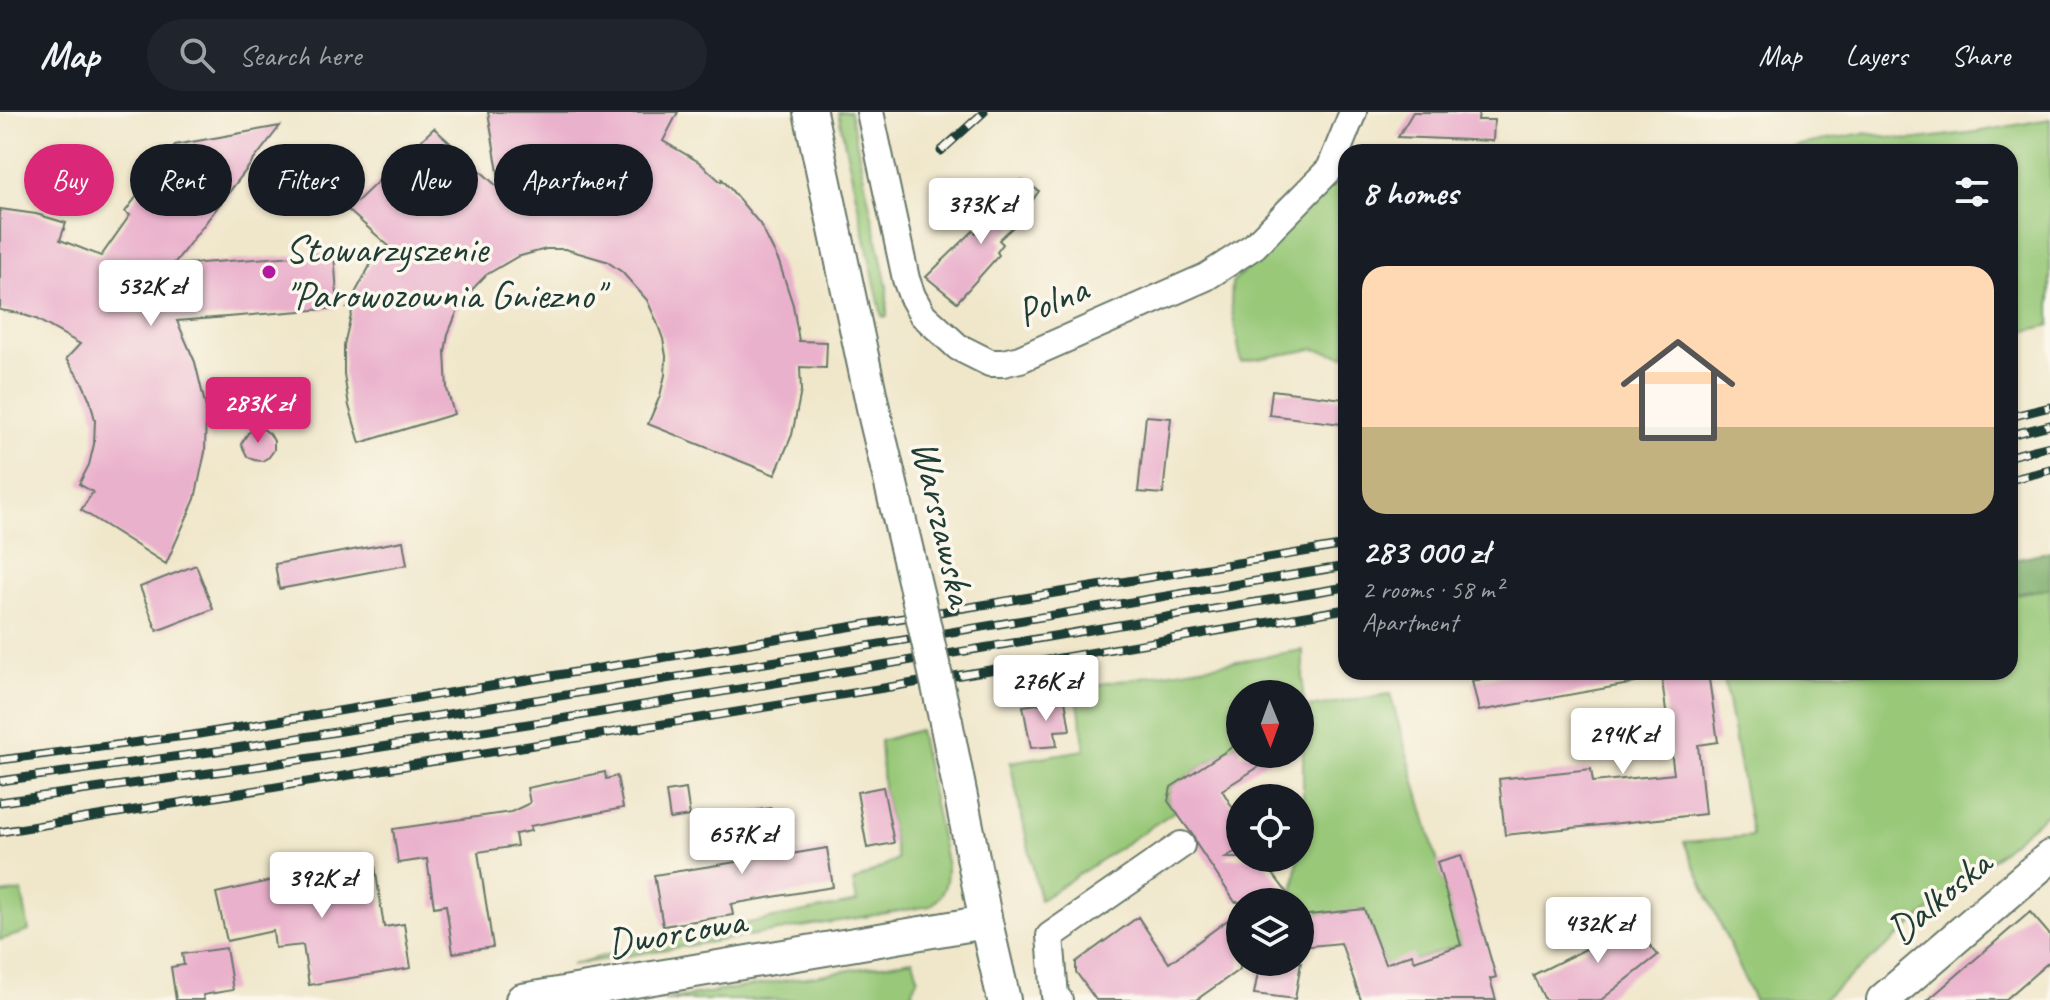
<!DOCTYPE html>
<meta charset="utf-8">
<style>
:root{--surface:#171b24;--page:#20242c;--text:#f1f3f6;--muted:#9ea1a6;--line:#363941;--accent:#db2777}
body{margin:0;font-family:Caveat,sans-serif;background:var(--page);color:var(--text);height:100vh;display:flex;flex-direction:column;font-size:30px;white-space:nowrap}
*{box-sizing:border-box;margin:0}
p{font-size:26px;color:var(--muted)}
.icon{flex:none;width:44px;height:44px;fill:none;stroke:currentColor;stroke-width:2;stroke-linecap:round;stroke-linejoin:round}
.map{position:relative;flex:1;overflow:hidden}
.panel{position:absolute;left:1338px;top:32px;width:680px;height:536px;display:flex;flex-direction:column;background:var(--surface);border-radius:24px;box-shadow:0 2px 6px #0004}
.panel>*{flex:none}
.guide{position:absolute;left:24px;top:32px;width:760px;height:72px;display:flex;gap:16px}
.needle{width:52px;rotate:179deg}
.tools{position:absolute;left:1226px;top:568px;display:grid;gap:16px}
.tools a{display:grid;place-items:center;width:88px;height:88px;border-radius:50%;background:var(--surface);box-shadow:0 2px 6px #0004;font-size:40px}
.price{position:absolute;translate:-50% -68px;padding:0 18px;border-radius:8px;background:#fff;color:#222;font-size:26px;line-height:52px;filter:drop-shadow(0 2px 4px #0008)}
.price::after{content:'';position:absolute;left:50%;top:48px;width:24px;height:18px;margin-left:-12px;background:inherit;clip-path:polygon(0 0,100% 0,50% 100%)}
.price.selected{background:var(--accent);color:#fff}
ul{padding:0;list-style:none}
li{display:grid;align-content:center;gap:16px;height:424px;padding:0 24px}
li+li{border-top:2px solid var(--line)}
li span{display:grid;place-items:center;height:248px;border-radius:24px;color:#555}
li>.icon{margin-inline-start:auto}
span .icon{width:144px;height:144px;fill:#fffc;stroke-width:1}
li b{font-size:34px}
h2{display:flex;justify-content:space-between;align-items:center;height:96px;padding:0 24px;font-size:34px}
.pill{padding:0 28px;border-radius:36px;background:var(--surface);box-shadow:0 2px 6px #0004;font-size:28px;line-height:72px}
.pill.selected{background:var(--accent);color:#fff}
header{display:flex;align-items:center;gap:48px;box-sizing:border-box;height:112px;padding:0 40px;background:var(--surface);border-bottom:2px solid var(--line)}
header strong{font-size:38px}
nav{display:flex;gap:44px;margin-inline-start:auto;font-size:28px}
.search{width:560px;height:72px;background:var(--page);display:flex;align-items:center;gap:20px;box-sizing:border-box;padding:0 28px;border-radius:44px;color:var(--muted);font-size:30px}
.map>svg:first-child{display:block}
.green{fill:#98c878;stroke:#5c8256;stroke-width:2}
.forest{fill:#7aac68;stroke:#4c744e;stroke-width:2}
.building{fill:#eab1cc}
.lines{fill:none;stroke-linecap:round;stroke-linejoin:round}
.minor-casing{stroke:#687869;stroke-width:30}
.tertiary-casing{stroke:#687869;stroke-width:36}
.minor{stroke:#fff;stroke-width:26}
.tertiary{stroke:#fff;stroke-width:32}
.rail-casing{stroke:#1f3d34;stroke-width:9}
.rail{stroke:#fbf7ec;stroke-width:6;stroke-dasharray:18;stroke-linecap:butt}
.tertiary-bridge-casing{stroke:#687869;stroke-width:36;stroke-linecap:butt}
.tertiary-bridge{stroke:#fff;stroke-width:32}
.poi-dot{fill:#b5179e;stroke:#fbf7ec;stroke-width:3}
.labels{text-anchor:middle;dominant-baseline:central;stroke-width:7;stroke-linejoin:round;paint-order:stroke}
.poi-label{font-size:40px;fill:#1f3d34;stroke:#fbf7ec;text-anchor:start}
.street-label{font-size:40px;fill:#1f3d34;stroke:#fbf7ec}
</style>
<header>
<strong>Map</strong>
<div class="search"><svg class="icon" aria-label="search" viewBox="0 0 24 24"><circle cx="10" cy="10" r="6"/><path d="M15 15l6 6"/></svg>Search here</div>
<nav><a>Map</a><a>Layers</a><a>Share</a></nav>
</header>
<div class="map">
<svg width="2050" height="888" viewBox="0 0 2050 888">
<rect width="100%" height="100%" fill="#fbf7ec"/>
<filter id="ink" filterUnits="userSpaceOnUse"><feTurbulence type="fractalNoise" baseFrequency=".0125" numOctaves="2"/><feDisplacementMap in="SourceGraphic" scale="16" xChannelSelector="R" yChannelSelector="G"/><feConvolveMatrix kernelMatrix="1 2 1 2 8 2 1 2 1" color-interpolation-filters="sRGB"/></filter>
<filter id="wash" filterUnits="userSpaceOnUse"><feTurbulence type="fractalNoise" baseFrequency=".006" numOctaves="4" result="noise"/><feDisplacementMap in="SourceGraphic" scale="32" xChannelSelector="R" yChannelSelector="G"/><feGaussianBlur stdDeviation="1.8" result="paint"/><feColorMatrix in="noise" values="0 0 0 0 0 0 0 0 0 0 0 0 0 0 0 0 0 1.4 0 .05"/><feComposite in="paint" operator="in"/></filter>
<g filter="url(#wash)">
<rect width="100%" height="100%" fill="#f0e7cb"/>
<!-- green -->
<path class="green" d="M838,0H850L887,174V205H882Z
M2050,7V213L2010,223V40H1742L1783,36L1864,21L1909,28L1976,20Z
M1346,69V244L1314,237L1241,250L1231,193L1232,171L1328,76Z
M2050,476V699L1822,888H1754L1684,730L1752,724L1723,560H2010V483Z
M1303,538V589L1300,591V582H1240V630L1171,675L1168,688L1175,699L1040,788L1010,650L1085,638L1076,576Z
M1390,582L1461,832L1414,849L1385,852L1364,798L1300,804V790H1292L1298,746H1300L1303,701V596Z
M919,618L947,755C947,771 944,785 930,794L571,853L660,828L857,790L853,770L897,747L883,675L880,629Z
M22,779L29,819L0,828V782Z
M913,848L918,865L911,881L927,888H664Z"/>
<!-- forest -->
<path class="forest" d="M2050,439V476L2010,483V448Z"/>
<g id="blocks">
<!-- building -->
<path class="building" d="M488,0H678L663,29L699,50L721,70L722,67L760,112L779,150L793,193L799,229L827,230L826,256L800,255L801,279L792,323L775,363L648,312L660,284L665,263L666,244L663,227L656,208L647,188L622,160L606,149L565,137H546L517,145L486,163L462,188L448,222L445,240L447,277L454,302L360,331L349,294L344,262V233L353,195L347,196L379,137L391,136L348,98L434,16L501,78Z
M1413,0H1479L1478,8H1494L1493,29L1398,25Z
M280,14L173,153L334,141L338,196L177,209L195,250L206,296L205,340L195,387L166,452L81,398L93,380L79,372L89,353L94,332L95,308L90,288L82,270L66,247L80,232L36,207L18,201L0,198V97L36,102L66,111L60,128L101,144L130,103L125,100L175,33Z
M1022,68L1039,79L1014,114L999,128L1003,132L997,140L999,143L957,190L926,165L973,119L976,121L995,102Z
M1272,278L1344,287L1341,312L1269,303Z
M1146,304L1171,306L1163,382L1138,380Z
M255,317H263L270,322L274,329V338L269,345L262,349L254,348L247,344L241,332L248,321Z
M403,429L407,453L279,477L275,452Z
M196,453L213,497L157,519L140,475Z
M1522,560H1634L1635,571L1479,599L1472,569Z
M1661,560H1708L1718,630L1698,633L1705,702L1505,723L1499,667L1591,657L1593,670L1674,662Z
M1065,588L1070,618L1055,619L1057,634L1031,636L1023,594Z
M1240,630V642H1279L1222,678L1240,708V737L1224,746H1261L1294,790H1235L1197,733L1194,725L1168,689L1171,675Z
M605,660L606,667L617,664L623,696L530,714L531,719L515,722L517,734L478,740L493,835L453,841L446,793L434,795L427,747L398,751L393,717L511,700L530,691L527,676Z
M883,675L894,731L867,736L857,680Z
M686,677L690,704L670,707L666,680Z
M771,696L779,744L827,736L833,775L731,792L733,803L663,814L654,763L743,749L736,702Z
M373,741L384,815L404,812L411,856L309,873L303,833L275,836L273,819L227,829L216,781L274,768Z
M1461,743L1496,865L1490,867L1496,888H1361L1341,831L1300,835V804L1364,797L1385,852L1412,842L1414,849L1461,833L1437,750Z
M1240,799V857L1196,888H1096L1076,860V850L1138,805L1169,851Z
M2030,800L2050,823V849L2005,888H1928Z
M1620,801L1635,819L1637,818L1658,843L1601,888H1545L1533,863L1590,835L1585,830Z
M226,836L233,878L203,883L204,888H176L171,855L184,853L182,842Z
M1260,850H1301L1295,887L1254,882Z"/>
</g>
</g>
<g filter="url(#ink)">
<use href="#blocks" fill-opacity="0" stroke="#687869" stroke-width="2"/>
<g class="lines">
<defs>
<path id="minor" d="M870,0L906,167L912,184L922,202L958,235L990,251H1003L1020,247L1206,165L1254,134L1330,57L1353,0
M1059,888L1055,884L1050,824L1181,733"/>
<path id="tertiary" d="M810,0L875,305L918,485
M946,610L986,810L1004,888
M522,888L986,810
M1883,888L2050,745"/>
</defs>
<!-- minor casing -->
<use href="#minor" class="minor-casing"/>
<!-- tertiary casing -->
<use href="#tertiary" class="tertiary-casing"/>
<!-- minor -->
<use href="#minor" class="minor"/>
<!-- tertiary -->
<use href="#tertiary" class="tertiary"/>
<defs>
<path id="rail" d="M941,39L984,0
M2010,305L2050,295
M2010,323L2050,313
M2010,344L2050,334
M2010,368L2050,358
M0,648L193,623L1346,433
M0,669L224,638L808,544L1346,454
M0,690L260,654L560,607L1346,475
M0,720L896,574L1346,497"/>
</defs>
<!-- rail casing -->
<use href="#rail" class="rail-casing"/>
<!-- rail -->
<use href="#rail" class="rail"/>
<defs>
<path id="tertiary-bridge" d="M918,485L946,610"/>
</defs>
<!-- tertiary-bridge casing -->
<use href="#tertiary-bridge" class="tertiary-bridge-casing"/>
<!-- tertiary-bridge -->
<use href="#tertiary-bridge" class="tertiary-bridge"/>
</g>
</g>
<!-- markers -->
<circle class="poi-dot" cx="269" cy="160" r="8"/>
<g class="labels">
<!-- poi labels -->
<g class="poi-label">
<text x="285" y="137">Stowarzyszenie<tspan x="285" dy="46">"Parowozownia Gniezno"</tspan></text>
</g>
<!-- street labels -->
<g class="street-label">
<text transform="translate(1052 189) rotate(-23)">Polna</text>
<text transform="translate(943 411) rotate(77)">Warszawska</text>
<text transform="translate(1939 785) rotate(-40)">Dalkoska</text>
<text transform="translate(676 820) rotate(-10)">Dworcowa</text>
</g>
</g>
</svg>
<div class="tools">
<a><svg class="needle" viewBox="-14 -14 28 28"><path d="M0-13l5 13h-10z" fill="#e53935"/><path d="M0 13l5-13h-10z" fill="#9ea1a6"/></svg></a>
<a><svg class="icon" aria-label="locate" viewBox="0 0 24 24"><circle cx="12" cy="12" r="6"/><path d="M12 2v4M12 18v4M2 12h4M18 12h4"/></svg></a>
<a><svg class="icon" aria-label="layers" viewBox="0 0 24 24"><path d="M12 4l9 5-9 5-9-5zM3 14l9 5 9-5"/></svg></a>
</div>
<b class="price" style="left:981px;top:134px">373K zł</b>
<b class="price" style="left:151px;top:216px">532K zł</b>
<b class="price selected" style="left:258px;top:333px">283K zł</b>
<b class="price" style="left:1046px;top:611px">276K zł</b>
<b class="price" style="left:1623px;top:664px">294K zł</b>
<b class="price" style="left:742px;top:764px">657K zł</b>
<b class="price" style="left:322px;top:808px">392K zł</b>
<b class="price" style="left:1598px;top:853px">432K zł</b>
<div class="guide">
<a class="pill selected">Buy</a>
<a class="pill">Rent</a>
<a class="pill">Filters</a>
<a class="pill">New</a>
<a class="pill">Apartment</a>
</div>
<section class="panel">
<h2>8 homes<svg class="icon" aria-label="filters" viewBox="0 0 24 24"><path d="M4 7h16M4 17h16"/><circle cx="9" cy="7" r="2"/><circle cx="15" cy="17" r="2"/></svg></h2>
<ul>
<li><span style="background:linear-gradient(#ffd9b3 65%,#c2b280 0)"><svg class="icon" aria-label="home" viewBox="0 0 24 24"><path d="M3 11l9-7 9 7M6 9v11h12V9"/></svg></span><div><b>283 000 zł</b><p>2 rooms · 58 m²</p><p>Apartment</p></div></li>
</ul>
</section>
</div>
